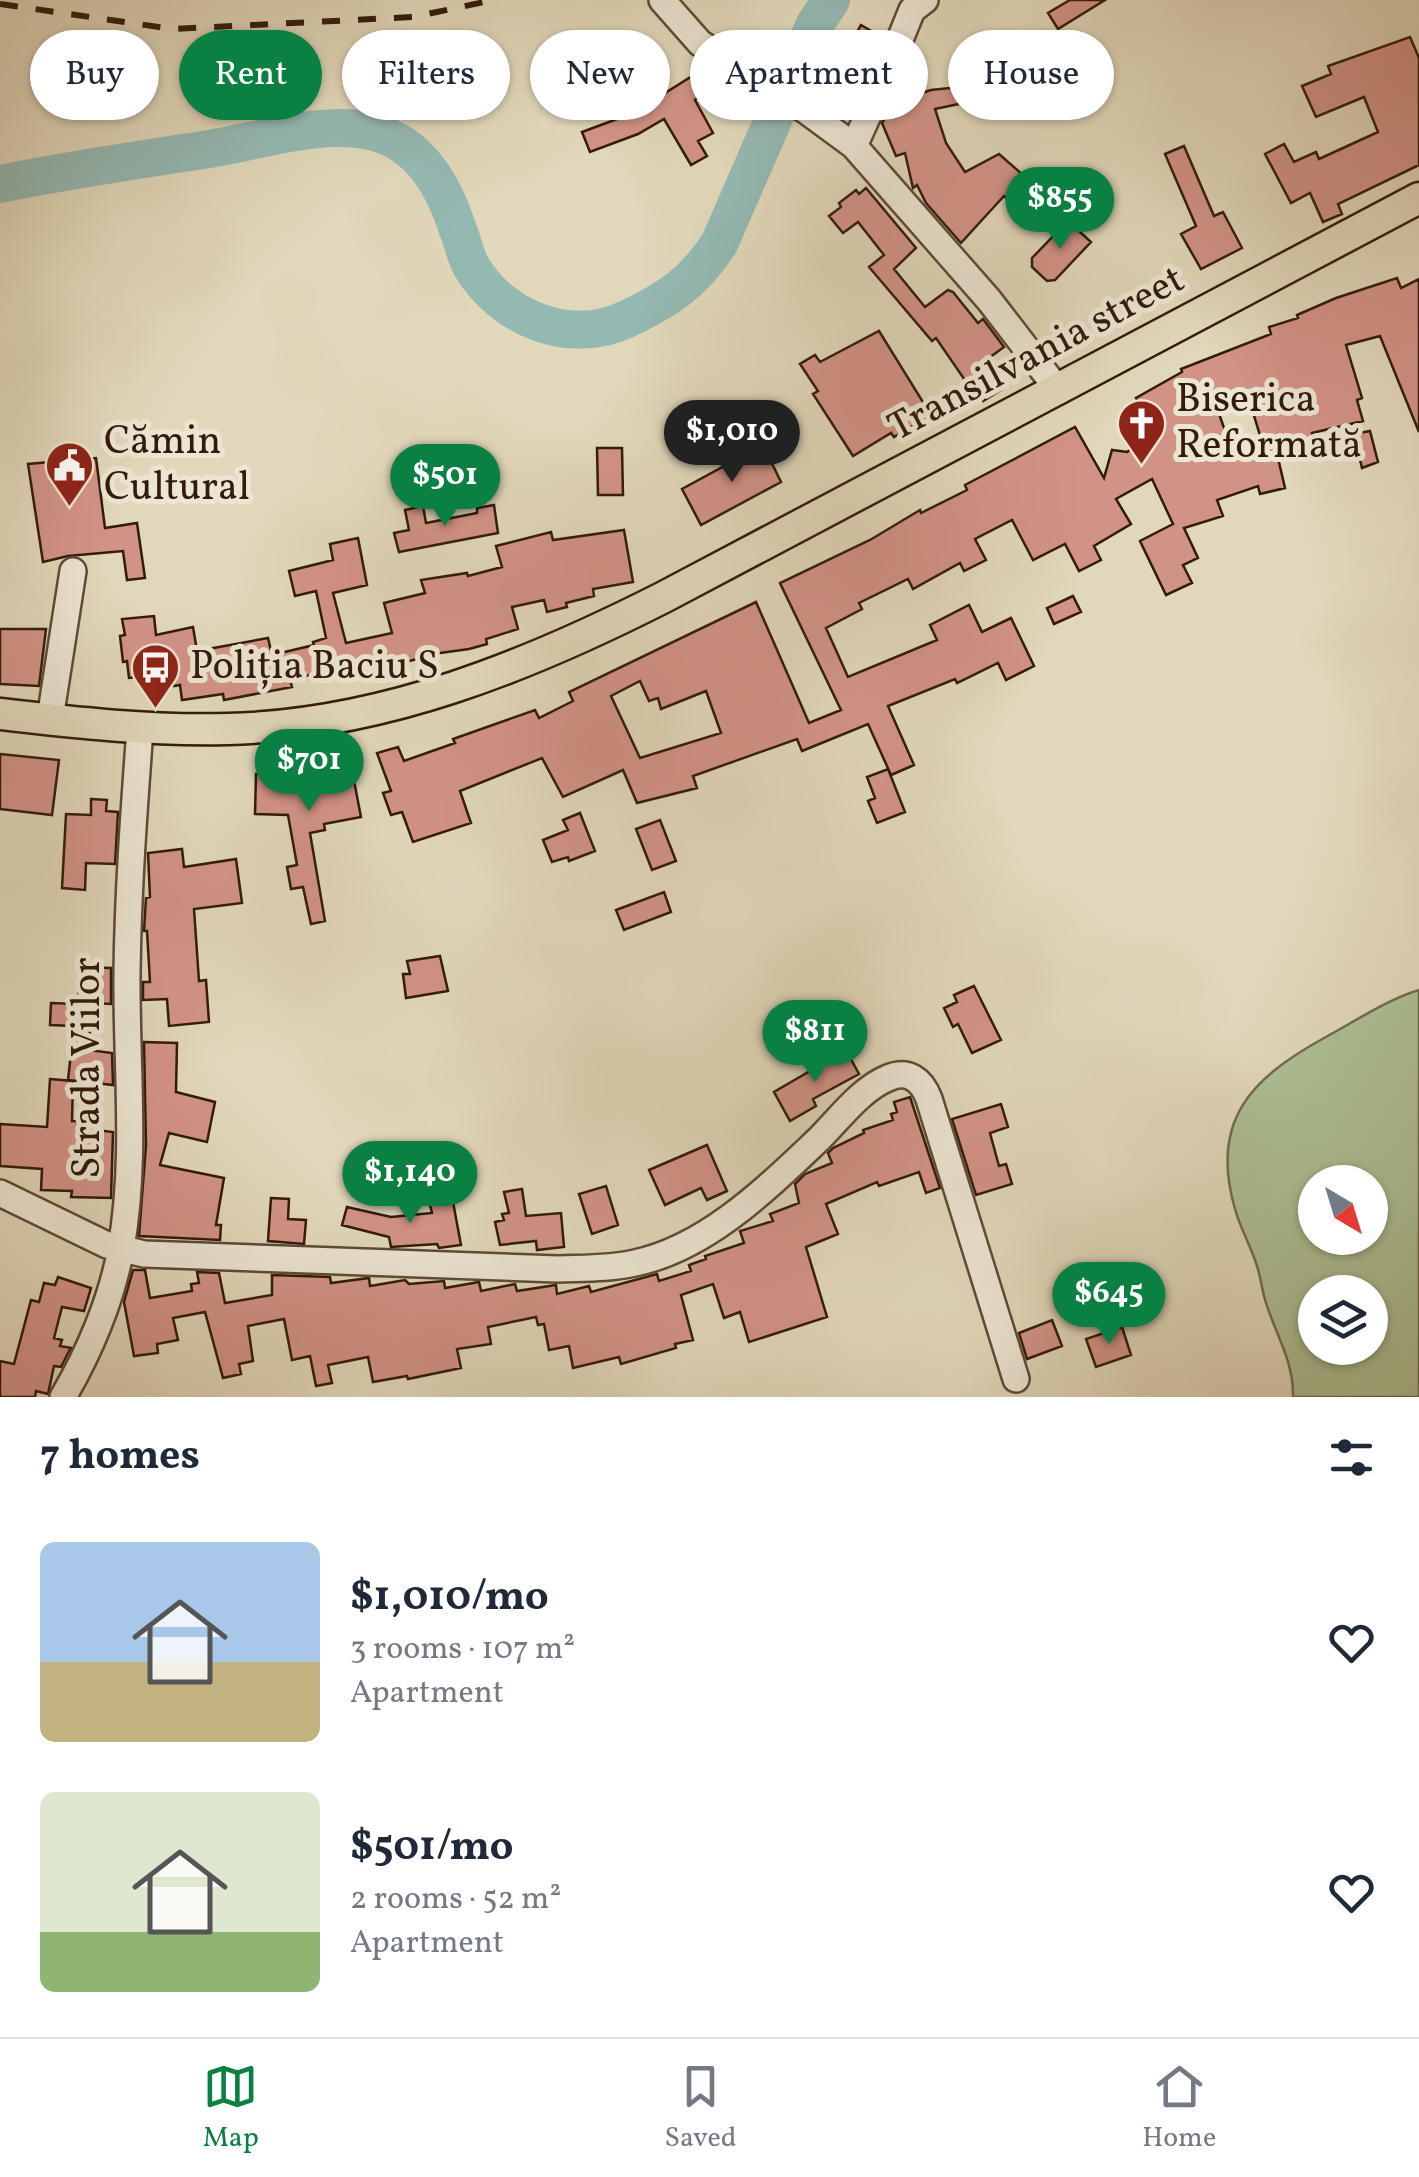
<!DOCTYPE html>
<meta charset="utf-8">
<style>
:root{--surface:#fff;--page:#f2f2f3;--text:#1f2937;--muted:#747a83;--line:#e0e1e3;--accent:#0b8043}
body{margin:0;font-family:Vollkorn,serif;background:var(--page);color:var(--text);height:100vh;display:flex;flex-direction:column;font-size:38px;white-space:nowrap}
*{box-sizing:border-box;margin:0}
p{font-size:32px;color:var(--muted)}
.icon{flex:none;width:55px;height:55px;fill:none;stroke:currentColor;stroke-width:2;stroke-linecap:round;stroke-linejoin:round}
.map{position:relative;height:1397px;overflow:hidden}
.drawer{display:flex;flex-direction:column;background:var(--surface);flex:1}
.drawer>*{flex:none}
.guide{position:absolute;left:30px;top:30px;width:1360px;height:90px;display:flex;gap:20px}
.needle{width:65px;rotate:142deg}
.buttons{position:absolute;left:1298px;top:1165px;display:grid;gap:20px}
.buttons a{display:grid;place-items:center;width:90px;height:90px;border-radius:50%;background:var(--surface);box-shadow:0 2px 8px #0004;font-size:50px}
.price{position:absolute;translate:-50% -85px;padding:0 22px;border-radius:35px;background:var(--accent);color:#fff;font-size:32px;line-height:65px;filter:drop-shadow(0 2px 5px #0008)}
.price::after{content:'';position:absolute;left:50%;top:60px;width:30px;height:22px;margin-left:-15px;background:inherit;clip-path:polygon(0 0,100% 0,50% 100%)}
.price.active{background:#222;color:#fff}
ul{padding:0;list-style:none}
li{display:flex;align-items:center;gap:30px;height:250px;padding:0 40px}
li span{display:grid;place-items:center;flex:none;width:280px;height:200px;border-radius:15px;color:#555}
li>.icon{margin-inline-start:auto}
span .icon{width:120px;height:120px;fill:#fffc;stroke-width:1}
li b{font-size:42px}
h2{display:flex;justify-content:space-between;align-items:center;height:120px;padding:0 40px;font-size:42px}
.tag{padding:0 35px;border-radius:45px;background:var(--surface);box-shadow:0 2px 8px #0004;font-size:35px;line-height:90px}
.tag.active{background:var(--accent);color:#fff}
.tabs{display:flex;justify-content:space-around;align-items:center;height:140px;border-top:2px solid var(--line);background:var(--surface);font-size:28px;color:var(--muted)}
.tabs a{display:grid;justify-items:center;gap:5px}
.tabs .active{color:var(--accent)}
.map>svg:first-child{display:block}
.green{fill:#adbf94;stroke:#706d4f;stroke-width:2.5;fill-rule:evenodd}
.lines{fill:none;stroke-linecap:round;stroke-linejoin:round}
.river{stroke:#94b9b3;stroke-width:38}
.building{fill:#d29387;stroke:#321b0a;stroke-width:2.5;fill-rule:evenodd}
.minor-casing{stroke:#5e4a36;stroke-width:30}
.major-casing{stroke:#321b0a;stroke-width:35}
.minor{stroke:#ece5d2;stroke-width:25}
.major{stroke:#e1d7ba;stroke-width:30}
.rail{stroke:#321b0a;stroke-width:6;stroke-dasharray:18 18;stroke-linecap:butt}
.labels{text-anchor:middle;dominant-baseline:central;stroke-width:10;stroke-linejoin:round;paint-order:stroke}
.street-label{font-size:40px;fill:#321b0a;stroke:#ece5d2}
.poi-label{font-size:40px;fill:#321b0a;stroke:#ece5d2;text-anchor:start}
</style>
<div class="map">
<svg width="1419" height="1397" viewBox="0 0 1419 1397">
<rect width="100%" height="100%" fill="#e1d7ba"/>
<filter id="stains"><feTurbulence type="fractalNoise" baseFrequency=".002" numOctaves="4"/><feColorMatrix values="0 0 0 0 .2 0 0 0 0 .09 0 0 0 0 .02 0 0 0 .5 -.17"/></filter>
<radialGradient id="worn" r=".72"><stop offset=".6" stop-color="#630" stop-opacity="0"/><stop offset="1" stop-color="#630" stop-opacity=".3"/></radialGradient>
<!-- green -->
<path class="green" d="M1419,990V1397H1293C1294,1362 1276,1335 1266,1303C1262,1291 1261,1278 1257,1266C1251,1246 1240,1228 1235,1209C1209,1120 1252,1078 1324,1038C1356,1021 1384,1001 1419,990ZM1315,1182H1370V1238H1315ZM1315,1292H1370V1348H1315Z"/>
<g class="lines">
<!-- river -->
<path class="river" d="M0,184C69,170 139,160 209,149C258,141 326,119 374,132C421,144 444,187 458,230C463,242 465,255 471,266C502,319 570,346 627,319C669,299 693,283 719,244L814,26L831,0"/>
</g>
<!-- building -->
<path class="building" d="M1070,0H1105L1058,29L1048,13Z
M861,25L883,38V63L863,90L834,73Z
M1410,37L1419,58V165L1338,204L1342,214L1323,222L1310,193L1291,203L1265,154L1284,144L1294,162L1316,152L1319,159L1378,132L1364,97L1316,117L1302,86L1331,74L1328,66Z
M697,73L708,91L695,100L713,133L698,141L707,156L691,165L664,119L638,134L590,152L582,132L633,113Z
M969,86L973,101L935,109L946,143L965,172L999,154L1032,183L1013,204L1004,196L961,243L926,203L917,185L913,188L905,153L896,156L882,123L896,101L931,90Z
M1184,146L1214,216L1223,212L1242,248L1201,269L1181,234L1196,226L1165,154Z
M866,188L916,248L894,269L925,307L948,290L953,292L978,323L983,319L1004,347L982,363L1001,390L983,401L975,391L973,392L936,338L932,341L869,267L884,255L858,222L843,233L829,216L841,207L839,203L856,190L859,194Z
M1068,221L1091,242L1055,280L1047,281L1032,267V258Z
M1397,278L1401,288L1419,279V432L1380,336L1346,345L1362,398L1357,400L1363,421L1312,433L1315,450L1278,458L1285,488L1260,494L1258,486L1217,500L1223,516L1184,528L1198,558L1183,565L1192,583L1166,595L1140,541L1173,524L1152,479L1116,499L1131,524L1094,546L1101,560L1079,571L1065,544L1033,560L1012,520L975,539L986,560L964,571L960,563L913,589L908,579L859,603L862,609L826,628L848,677L937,640L930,625L969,605L982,632L1011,618L1034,666L1006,680L998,663L957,683L955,679L888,706L914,765L891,775L868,724L802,751L797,739L693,776L697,788L637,803L623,770L563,797L542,758L460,791L471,823L413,842L402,812L391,815L383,793L391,791L377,753L398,747L404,761L455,743L453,739L535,710L539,718L573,701L569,692L756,602L809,723L841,710L780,583L870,540L920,510L921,513L967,490L965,485L1075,427L1104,478L1112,450L1127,452L1155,432L1136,398L1182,372L1181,369L1271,334L1269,327L1298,318L1297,315L1336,298ZM1248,396L1262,442L1232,451L1216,405ZM640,681L649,701L658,698L661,709L706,691L721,733L640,758L611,696Z
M879,331L931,415L894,437L891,433L853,456L813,394L818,391L800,364L815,355L820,362Z
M1370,431L1378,462L1362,468L1354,434Z
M763,445L781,482L701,525L682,489Z
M597,448H622L623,495H598Z
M96,458L105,528L137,523L145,578L127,580L123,551L68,556L43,562L28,464Z
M494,505L498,533L399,552L394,533L409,530L405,510L423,506L426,523L477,513V508Z
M624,530L633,582L593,589L594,596L566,603L567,607L547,612L544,600L512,607L518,629L486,639L487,644L469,649L440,653L348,677L346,671L328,676L326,671L290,680L292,687L224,700L223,694L182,700L180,685L174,686L172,674L129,678L127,661L123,662L120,636L125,635L122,619L154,616L156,635L193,627L197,651L268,638L272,655L314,645L313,642L326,638L316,591L295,596L289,571L333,560L330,544L358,538L367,585L333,593L346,643L392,633L384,603L425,593L421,580L467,573L468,576L502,567L496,546L551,532L553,540Z
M1073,596L1081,612L1054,624L1047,608Z
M0,629H46L39,686L0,684Z
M0,754L59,760L52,815L0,809Z
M349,755L361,817L324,824L325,830L310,833L325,921L311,924L303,887L291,889L287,867L297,865L288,815L255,814L256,774L281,772L280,770L327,763L326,758Z
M888,769L905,812L877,823L868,801L875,798L867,777Z
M91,799L107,800L106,811L118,812L115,864L86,863L85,890L62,888L66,814L91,815Z
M580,813L595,851L569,861L568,857L552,862L543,840L568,830L563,820Z
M660,820L676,861L652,870L636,829Z
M182,849L184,867L236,859L242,903L194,909L199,981L206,980L209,1022L169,1026L167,999L143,1000V982H150L147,931H144L146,898L150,897L148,853Z
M664,892L671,912L624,930L616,910Z
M440,956L448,991L406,998L403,974H410L407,961Z
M84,967L111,968V1004L91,1003L89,1050L112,1053L113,1085L68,1080L74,1026L50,1025L51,1003L77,1004L79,988H83Z
M974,986L1001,1040L972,1053L958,1024L953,1027L944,1008L957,1002L954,995Z
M144,1042L177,1043L176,1092L215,1102L207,1142L169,1133L160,1165L224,1178L216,1225H221L220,1240L139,1236L146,1145Z
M846,1050L859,1074L813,1099L816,1106L790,1121L774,1092Z
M50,1079L73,1081L72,1121L96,1122V1130L113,1132L111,1198L71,1197L72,1191L41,1190L42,1169L0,1166V1124L47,1127Z
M910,1097L940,1188L926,1193L919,1172L879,1186L877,1182L826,1204L838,1234L806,1247L827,1317L749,1342L740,1312L724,1318L713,1284L681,1295L693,1340L675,1344L676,1348L621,1364L619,1357L573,1368L569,1346L549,1350L544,1324L538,1325L536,1317L488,1327L491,1344L457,1349L461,1368L408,1379L407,1376L373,1382L368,1357L328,1365L332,1383L316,1386L310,1356L292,1360L284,1319L248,1326L253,1361L239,1364L241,1374L223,1378L205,1312L173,1318L178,1340L157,1344L158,1353L134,1356L124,1302L133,1270H145L150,1298L192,1291L191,1284L199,1283L197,1272L219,1273L225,1303L272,1295V1275L330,1277L331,1283L369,1278L370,1286L405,1280L409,1284L444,1281L445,1288L479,1282L481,1291L515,1284L517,1291L556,1285L557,1294L589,1286L591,1292L657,1274L659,1281L691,1271L689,1265L706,1259L705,1256L744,1243L740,1231L773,1221L770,1214L799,1203L795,1184L805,1174L832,1163L828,1153L833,1148L864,1133L863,1130L893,1120L891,1114L897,1112L894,1102Z
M1001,1104L1008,1127L990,1133L999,1166L1006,1164L1012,1184L976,1195L952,1119Z
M707,1145L727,1191L707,1200L701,1188L665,1205L649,1170Z
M606,1186L618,1225L592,1234L579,1194Z
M522,1189L526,1216L561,1213L564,1247L537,1250L536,1241L500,1245L495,1222L504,1220L502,1214L509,1213L504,1192Z
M271,1198L289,1199L288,1219L306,1220L304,1244L268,1241Z
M453,1202L461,1245L439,1248L437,1244L391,1247L389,1237L342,1225L347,1207L391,1217L432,1213L430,1205Z
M58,1277L91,1288L84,1311L62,1307L54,1338L62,1340L60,1346L71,1348L67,1355L61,1367L54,1366L48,1394L36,1391L35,1397H0V1361L14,1364L31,1300L39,1302L44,1283L55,1285Z
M1052,1320L1062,1346L1027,1359L1019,1333Z
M1122,1327L1131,1355L1096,1367L1086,1339Z"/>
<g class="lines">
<defs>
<path id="minor" d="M662,0L700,43L805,110L854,146L989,300L1059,391
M854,146L873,104L900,70L899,42L912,10L925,0
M50,719L73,571
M0,1193L107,1245L144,1254L558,1269C583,1268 609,1269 635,1263C707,1248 767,1188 819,1139C839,1119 861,1089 888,1078C908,1069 922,1080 929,1099L1016,1379
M63,1397C89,1353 112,1299 121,1248C137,1158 126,1064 127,973C128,891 134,810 140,729"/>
<path id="major" d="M0,714C76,723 152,731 228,729C383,725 528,666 664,597L1419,198"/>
</defs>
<!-- minor casing -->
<use href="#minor" class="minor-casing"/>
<!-- major casing -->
<use href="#major" class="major-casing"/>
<!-- minor -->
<use href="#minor" class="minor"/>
<!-- major -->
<use href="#major" class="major"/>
<!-- rail -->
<path class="rail" d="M0,4L173,29L413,17L494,0"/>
</g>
<!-- icons -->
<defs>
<symbol id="church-pin" viewBox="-11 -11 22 30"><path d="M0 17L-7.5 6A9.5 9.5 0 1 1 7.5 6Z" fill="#8f2418" stroke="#ece5d2"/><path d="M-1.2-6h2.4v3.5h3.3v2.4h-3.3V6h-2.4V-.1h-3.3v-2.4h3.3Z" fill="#fff"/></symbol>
<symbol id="civic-pin" viewBox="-11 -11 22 30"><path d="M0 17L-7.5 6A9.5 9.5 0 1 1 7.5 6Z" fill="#8f2418" stroke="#ece5d2"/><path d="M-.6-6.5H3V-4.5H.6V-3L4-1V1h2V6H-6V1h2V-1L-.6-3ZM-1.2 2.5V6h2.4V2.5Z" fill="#fff"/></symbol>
<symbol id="bus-pin" viewBox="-11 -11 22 30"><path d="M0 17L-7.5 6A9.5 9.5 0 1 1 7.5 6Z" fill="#8f2418" stroke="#ece5d2"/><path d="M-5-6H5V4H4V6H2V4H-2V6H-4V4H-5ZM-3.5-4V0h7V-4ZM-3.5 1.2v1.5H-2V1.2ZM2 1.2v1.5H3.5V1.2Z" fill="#fff"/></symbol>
</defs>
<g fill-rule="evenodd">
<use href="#church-pin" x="1114" y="396" width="55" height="75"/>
<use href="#civic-pin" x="42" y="438" width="55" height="75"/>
<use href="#bus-pin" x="128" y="640" width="55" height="75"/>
</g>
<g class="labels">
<!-- street labels -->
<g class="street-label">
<text transform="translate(1037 355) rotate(-28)">Transilvania street</text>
<text transform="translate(89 1068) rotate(-90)">Strada Viilor</text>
</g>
<!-- poi labels -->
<g class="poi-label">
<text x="1176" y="401">Biserica<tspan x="1176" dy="46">Reformată</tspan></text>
<text x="104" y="443">Cămin<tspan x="104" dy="46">Cultural</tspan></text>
<text x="190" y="668">Poliția Baciu S</text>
</g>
</g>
<rect width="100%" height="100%" filter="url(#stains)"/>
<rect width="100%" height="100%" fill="url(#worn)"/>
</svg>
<div class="buttons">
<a><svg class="needle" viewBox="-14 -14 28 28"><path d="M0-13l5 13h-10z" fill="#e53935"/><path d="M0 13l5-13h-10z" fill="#747a83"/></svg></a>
<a><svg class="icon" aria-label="layers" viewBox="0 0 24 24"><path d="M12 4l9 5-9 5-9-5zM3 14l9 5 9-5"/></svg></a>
</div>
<b class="price" style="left:1060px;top:252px">$855</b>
<b class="price active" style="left:732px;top:485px">$1,010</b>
<b class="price" style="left:445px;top:529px">$501</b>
<b class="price" style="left:309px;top:814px">$701</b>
<b class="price" style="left:815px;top:1085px">$811</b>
<b class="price" style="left:410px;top:1226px">$1,140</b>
<b class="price" style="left:1109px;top:1347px">$645</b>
<div class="guide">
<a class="tag">Buy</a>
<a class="tag active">Rent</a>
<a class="tag">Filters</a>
<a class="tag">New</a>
<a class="tag">Apartment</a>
<a class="tag">House</a>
</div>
</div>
<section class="drawer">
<h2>7 homes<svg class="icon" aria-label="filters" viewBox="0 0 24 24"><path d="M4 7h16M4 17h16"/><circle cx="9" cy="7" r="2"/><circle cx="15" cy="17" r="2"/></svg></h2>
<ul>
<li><span style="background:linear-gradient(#a9c7e8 60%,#c2b280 0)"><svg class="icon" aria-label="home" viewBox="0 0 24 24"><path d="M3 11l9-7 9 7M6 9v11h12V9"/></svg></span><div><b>$1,010/mo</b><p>3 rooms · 107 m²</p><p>Apartment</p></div><svg class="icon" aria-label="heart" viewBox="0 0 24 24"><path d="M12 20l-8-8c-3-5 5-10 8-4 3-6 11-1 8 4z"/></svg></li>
<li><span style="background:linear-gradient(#dfe7d0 70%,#8fb573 0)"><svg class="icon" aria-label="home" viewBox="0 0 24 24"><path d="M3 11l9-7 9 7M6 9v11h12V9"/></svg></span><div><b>$501/mo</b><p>2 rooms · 52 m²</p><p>Apartment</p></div><svg class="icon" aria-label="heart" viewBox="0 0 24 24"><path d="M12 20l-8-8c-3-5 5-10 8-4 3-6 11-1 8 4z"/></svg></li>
</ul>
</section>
<nav class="tabs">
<a class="active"><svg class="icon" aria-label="map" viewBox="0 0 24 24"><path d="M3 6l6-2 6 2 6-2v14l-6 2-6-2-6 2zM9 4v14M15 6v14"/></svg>Map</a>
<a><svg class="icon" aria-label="saved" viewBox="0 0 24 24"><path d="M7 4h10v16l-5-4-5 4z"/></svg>Saved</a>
<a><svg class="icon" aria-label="home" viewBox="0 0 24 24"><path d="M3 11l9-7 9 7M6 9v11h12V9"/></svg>Home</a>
</nav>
